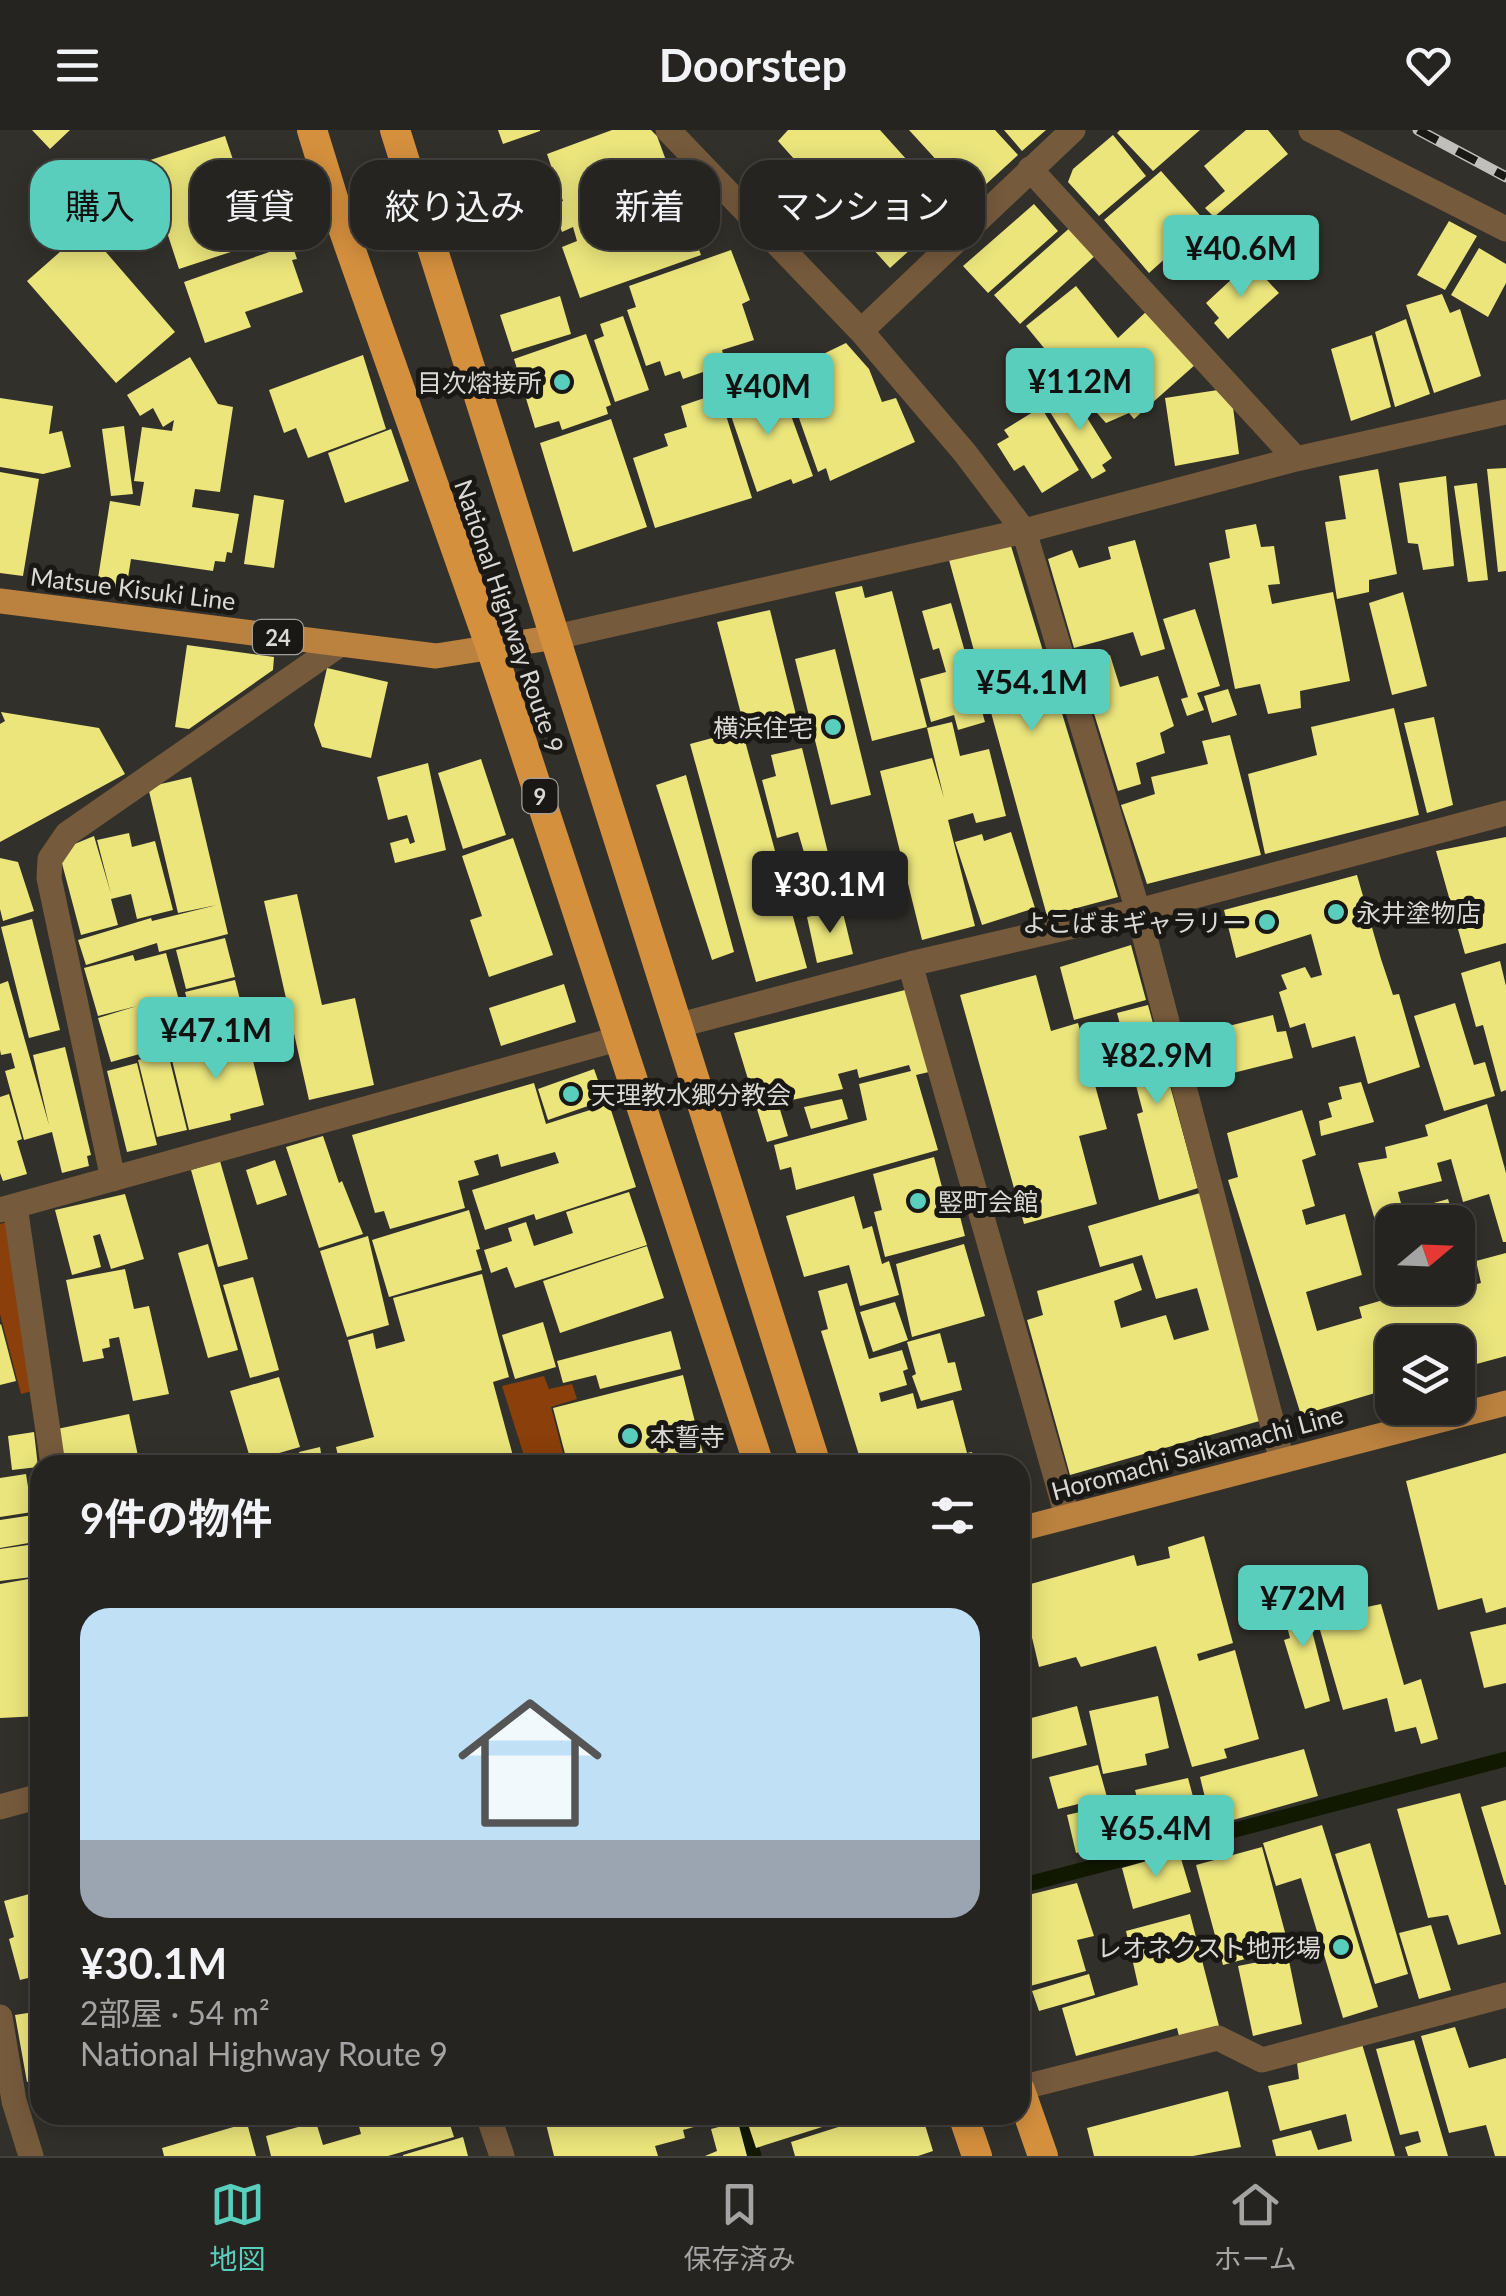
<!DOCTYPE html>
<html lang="ja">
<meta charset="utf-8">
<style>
:root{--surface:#262420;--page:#2e2c29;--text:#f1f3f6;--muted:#a4a4a5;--line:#42413e;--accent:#5acebd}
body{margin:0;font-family:Lato,"Noto Sans JP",sans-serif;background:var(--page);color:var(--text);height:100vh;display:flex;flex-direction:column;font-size:38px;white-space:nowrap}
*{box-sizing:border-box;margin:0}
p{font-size:32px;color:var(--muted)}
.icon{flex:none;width:55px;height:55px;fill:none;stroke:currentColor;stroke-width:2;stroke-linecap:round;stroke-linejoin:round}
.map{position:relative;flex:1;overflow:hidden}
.panel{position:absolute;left:30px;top:1325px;width:1000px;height:670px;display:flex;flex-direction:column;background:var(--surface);border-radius:30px;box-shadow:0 5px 25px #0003,0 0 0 2px var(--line)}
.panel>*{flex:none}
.guide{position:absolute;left:30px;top:30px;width:1000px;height:90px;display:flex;gap:20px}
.needle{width:65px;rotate:71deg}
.tools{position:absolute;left:1375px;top:1075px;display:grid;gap:20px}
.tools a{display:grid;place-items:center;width:100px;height:100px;border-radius:20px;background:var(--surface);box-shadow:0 5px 25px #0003,0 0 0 2px var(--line);font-size:50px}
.price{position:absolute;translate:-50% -85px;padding:0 22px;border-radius:10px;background:var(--accent);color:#111;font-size:32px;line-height:65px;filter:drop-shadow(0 2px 5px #0008)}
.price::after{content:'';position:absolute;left:50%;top:60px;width:30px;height:22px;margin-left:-15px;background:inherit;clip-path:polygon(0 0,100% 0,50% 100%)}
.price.on{background:#222;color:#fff}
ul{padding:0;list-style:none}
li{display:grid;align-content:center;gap:20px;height:530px;padding:0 50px}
li span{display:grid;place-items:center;height:310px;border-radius:30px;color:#555}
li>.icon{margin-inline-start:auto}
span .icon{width:180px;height:180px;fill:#fffc;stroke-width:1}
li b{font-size:42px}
h2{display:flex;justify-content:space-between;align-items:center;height:120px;padding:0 50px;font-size:42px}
.chip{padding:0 35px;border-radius:30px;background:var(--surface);box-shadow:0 5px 25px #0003,0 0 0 2px var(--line);font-size:35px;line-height:90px}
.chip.on{background:var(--accent);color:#111}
header{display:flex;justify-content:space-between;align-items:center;height:130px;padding:0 50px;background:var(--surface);font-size:45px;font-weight:700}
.menu{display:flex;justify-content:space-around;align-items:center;height:140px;border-top:2px solid var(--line);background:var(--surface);font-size:28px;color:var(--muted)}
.menu a{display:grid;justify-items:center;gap:5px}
.menu .on{color:var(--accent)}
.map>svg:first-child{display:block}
.green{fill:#8b3f0a}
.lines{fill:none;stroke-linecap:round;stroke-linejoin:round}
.stream{stroke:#111900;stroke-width:15}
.building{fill:#ebe57c}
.minor{stroke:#765a3c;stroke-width:25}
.major{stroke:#ba813f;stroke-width:25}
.highway{stroke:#d5903e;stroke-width:30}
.rail-casing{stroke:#c0bfbb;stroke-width:11}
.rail{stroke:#191815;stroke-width:8;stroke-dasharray:22;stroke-linecap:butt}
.poi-dot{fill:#5acebd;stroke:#191815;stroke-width:4}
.labels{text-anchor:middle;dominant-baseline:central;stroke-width:10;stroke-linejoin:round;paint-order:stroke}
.shield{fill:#191815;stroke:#a09f9b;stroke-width:2.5}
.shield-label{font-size:22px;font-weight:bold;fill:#dad9d5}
.poi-label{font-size:25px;fill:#dad9d5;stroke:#191815;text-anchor:end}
.street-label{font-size:25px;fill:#dad9d5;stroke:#191815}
</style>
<header><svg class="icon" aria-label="menu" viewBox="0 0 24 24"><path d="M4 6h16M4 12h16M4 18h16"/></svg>Doorstep<svg class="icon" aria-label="heart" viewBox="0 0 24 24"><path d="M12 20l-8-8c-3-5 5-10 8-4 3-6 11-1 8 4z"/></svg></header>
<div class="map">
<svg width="1506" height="2026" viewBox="0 0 1506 2026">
<rect width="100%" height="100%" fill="#32302a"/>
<!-- green -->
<path class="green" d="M10,1091L36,1260L21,1264L0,1184V1094Z
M544,1246L549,1259L572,1254L577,1269L551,1277L566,1335H527L502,1256Z"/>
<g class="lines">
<!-- stream -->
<path class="stream" d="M1020,1756L1506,1629
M740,1985L754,2026"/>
</g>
<!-- building -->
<path class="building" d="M32,0H70L50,19Z
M498,0H540V1L503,14Z
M612,0H651L657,6L701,125L580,168L562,117L577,111L573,97L562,102L552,75L563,71L547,24Z
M788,0H880L953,81L890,138L872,118L884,107L865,87L854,97L828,67L838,57L820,38L811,48L778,11Z
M909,0H995L1018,25L971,68Z
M1004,0H1046L1022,21Z
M1120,0H1200L1153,41L1117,3Z
M1246,0H1268L1288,24L1214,87L1205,78L1225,61L1204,36Z
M1113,5L1146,46L1099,86L1068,52L1073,39Z
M225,6L248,74L270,67L281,101L257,108L258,113L179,139L144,32Z
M1161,41L1206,92L1149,143L1104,90Z
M797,43L808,53L778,80L768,70Z
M1034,74L1058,101L988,163L963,136Z
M1449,91L1477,106L1445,160L1417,145Z
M1073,95L1098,123L1020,194L994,165Z
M86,99L175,202L116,253L27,151Z
M292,114L297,129L292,130L303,162L245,182L251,197L205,213L184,152Z
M1479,118L1506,134V153L1488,187L1451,165Z
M731,120L750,170L742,174L754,210L722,220L726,234L683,249L680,241L665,246L660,231L646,236L627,180L636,177L629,156Z
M1250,132L1279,163L1228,209L1214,193L1219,188L1206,173Z
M1076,156L1118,208L1148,180L1196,234L1134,289L1129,283L1106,293L1080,264L1112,250L1093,229L1062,253L1037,225L1044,218L1026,196Z
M1442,164L1450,183L1460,179L1481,246L1434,263L1406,175Z
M560,166L571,204L512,222L500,185Z
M623,186L649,260L615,272L594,210L604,206L600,194Z
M1406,189L1430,264L1395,277L1375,202Z
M586,204L611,275L606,277L608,284L562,300L559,291L535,298L514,229Z
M1372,205L1391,277L1351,291L1331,219Z
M846,213L869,239L882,272L896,268L915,312L830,351L826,338L818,342L787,254L820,244L815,228Z
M363,225L386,299L308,328L296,298L284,303L269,260Z
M190,227L218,274L233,277L220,362L195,359L192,377L239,384L232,423L227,422L225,432L215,431L213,441L131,429L126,460L97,455L110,371L140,376L144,352L134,351L142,297L172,301L174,290L163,297L153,278L140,286L127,265Z
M769,253L776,273L785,269L813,346L793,354L791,349L757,362L725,268Z
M1070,260L1112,328L1102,335L1106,341L1092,349L1045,274Z
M1218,260L1233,277L1239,324L1175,336L1165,268Z
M719,263L752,368L655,398L633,328L668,316L664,304L687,297L681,276Z
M0,268L53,276L49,304L62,301L71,337L43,344L0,337Z
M1041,277L1079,340L1042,363L1024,335L1014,341L997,314L1009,307L1004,300Z
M611,289L647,397L573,422L540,313Z
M124,296L133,364L111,366L102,299Z
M391,299L409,351L345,373L328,323Z
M1506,338V441L1498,442L1487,339Z
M1378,339L1397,444L1369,450V462L1337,469L1325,392L1346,389L1339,346Z
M0,342L39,349L23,446L0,443Z
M1446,346L1454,436L1423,440L1418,414L1408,413L1399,353Z
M1477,353L1488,450L1468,452L1454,356Z
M254,365L284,370L274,438L244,434Z
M1256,394L1261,417L1274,416L1280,454L1268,455L1272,474L1333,462L1350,551L1300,561L1301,578L1268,584L1260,554L1235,559L1209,433L1230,428L1225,400Z
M1135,410L1165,519L1141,526L1133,502L1074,518L1048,429L1072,420L1079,438L1111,429L1108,417Z
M1011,416L1118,767L1047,786L949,430Z
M862,456L865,468L892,461L927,597L872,611L835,462Z
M1403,462L1427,556L1392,565L1369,473Z
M951,473L985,592L958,600L954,585L931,592L920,549L946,542L939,518L933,520L922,481Z
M1195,479L1220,556L1197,563L1204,580L1187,586L1181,569L1188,567L1163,489Z
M770,480L796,585L767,594L769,600L747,607L717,492Z
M187,515L274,527L273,540L189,599L175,597Z
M835,519L871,665L831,675L795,529Z
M1110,525L1120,557L1158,546L1174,596L1160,603L1165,623L1136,633L1141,654L1118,661L1079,535Z
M327,538L388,552L371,628L322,617L314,595Z
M1228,559L1237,585L1212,593L1204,566Z
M1394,578L1419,685L1265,724L1248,644L1317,625L1311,597Z
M1,582L99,598L125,644L0,712V594L5,591Z
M1434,587L1453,675L1427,683L1404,593Z
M952,592L960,626L989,619L1006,686L976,693L973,683L948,690L975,796L922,810L880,641L932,628L944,668L927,598Z
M742,600L807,838L756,852L690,614Z
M1230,605L1261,725L1147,754L1121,675L1155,664L1151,647L1208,634L1202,611Z
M802,618L840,771L820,777L798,702L777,708L762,650L776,646L771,625Z
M481,629L506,705L463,719L438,643Z
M428,633L446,720L395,733L390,713L408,708L410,714L415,712L407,685L388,690L377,647Z
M686,645L734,822L712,830L656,655Z
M191,647L228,804L159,822L157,813L86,835L78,810L151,788L152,791L217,775L178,783L148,657Z
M1011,702L1035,778L982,795L955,712L982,704L984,711Z
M129,703L132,717L155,711L173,780L137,789L131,764L111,769L118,795L81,805L60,726L65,718L94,706L111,764L97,710Z
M1506,707V813L1465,824L1436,721Z
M513,708L553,825L489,847L470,790L482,786L462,726Z
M0,728L18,732L34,781L3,791L0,779Z
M1357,745L1381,829L1393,865L1399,864L1420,937L1368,954L1355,906L1312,918L1305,893L1290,898L1279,862L1287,859L1281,845L1305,837L1311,848L1322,845L1311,804L1236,828L1224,780Z
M297,764L322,875L355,868L374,955L309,970L264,771Z
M842,779L853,824L817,833L807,787Z
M32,789L60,900L29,908L1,797Z
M225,808L235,847L186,859L176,820Z
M1131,815L1146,870L1074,890L1060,837Z
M166,823L190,910L111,932L98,888L137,876L98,886L84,838L133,825L135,831Z
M1500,831L1506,856V960L1501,962L1483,895L1476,897L1461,843Z
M1036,845L1051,901L1078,893L1107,999L1079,1006L1097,1074L1024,1094L960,865Z
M235,850L247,897L197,909L185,862Z
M8,851L49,995L33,925L65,917L91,1025L87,1026L89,1036L62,1043L52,1002L24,1010L5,941L15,938L11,923L1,925L0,920V854Z
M564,854L576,892L501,916L489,878Z
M905,860L929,942L916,945L938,1020L796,1060L791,1037L780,1040L774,1015L867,990L859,954L911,941L909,935L859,948L857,939L838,944L843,959L778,973L788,1006L767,1012L734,903Z
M1455,873L1474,935L1485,932L1495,966L1444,981L1414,886Z
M1148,875L1198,1058L1159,1070L1137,984L1143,982L1117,883Z
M1273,885L1277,902L1286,901L1293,928L1205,950L1192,905Z
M221,910L223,917L248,911L264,975L230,984L231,990L189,1000L170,922Z
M168,923L187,1000L157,1007L138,930Z
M137,933L157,1015L127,1022L107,941Z
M594,939L605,970L548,990L538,959Z
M1361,952L1374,992L1321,1006L1319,991L1332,987L1328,973L1342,969L1339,957Z
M534,953L546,994L609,974L636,1057L536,1090L534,1084L485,1100L472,1060L559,1033L555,1022L501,1037L498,1024L474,1031L479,1045L458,1051L465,1078L390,1099L384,1081L375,1083L352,1005Z
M9,964L22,1009L17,1011L27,1044L3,1051L0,1043V967Z
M842,969L848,989L811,999L804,977Z
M1487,974L1506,1043V1112H1503L1489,1064L1463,1072L1451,1029L1437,1033L1442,1051L1398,1062L1406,1092H1392L1391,1144L1358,1033L1387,1028L1385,1017L1428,1006L1425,995Z
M1302,980L1316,1025L1302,1030L1315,1076L1302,1080L1306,1095L1345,1084L1362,1145L1306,1162L1317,1201L1362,1188L1359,1177L1397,1166L1395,1158H1438L1440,1164L1481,1153L1476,1131L1506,1123V1226L1458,1239V1212H1392V1258L1301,1285L1228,1050L1238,1047L1227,1003Z
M323,1006L339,1053L342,1051L363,1104L319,1118L286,1017Z
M934,1027L943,1061L953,1059L965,1106L885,1127L874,1082L882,1080L873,1044Z
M275,1030L287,1065L257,1075L246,1040Z
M220,1031L248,1129L218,1137L191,1040Z
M629,1062L647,1115L515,1158L507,1137L491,1143L484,1120L512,1111L508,1098L526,1092L534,1116L573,1103L566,1082Z
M1200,1063L1263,1290L1070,1345L1027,1190L1043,1185L1037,1161L1133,1133L1142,1160L1114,1171L1121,1198L1166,1185L1174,1210L1209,1200L1197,1158L1156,1169L1142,1125L1100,1137L1088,1096Z
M125,1064L144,1129L111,1139L100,1104L93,1106L101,1137L72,1145L55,1080Z
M854,1066L863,1099L872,1096L882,1134L889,1131L899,1165L860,1176L849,1135L804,1147L786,1086Z
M1448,1069L1455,1092H1416L1412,1079Z
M469,1080L480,1119L476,1120L482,1140L389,1167L372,1110Z
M368,1106L389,1195L347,1207L320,1121Z
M208,1114L238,1220L208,1228L178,1123Z
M964,1114L985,1186L912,1207L896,1134Z
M647,1116L664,1168L560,1203L543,1151Z
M125,1139L134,1179L149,1176L169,1264L133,1271L119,1207L109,1209L110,1217L102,1219L104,1228L83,1232L66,1150Z
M482,1144L509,1247L493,1252L513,1326L480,1335H340L336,1317L374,1307L348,1210L373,1203L376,1219L405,1211L393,1168Z
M253,1147L279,1240L250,1248L223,1155Z
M847,1153L869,1229L902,1220L908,1239L903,1241L907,1255L879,1263L881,1272L913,1263L917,1279L953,1270L967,1323L972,1322L976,1335H862L821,1201L828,1199L818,1161Z
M895,1172L908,1210L873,1222L860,1182Z
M543,1192L556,1237L515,1249L502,1205Z
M1,1194L16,1251L0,1255V1195Z
M671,1201L681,1239L600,1259L596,1245L563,1253L557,1231Z
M940,1203L948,1233L955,1232L962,1260L921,1271L912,1246L916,1244L907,1212Z
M683,1245L706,1335H568L553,1278Z
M279,1247L300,1317L251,1331L230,1261Z
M129,1284L140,1335H64L57,1299Z
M34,1302L38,1337L12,1340L8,1306Z
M320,1317L323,1335H294L293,1329L300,1326L299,1322Z
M1506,1323V1477L1486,1483L1482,1468L1438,1480L1406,1351Z
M26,1344L32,1382L0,1387V1348Z
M40,1384V1411L0,1418V1390Z
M1204,1406L1233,1513L1197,1524L1199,1531L1235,1520L1259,1609L1224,1619L1227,1628L1192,1637L1156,1516L1081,1537L1076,1527L1039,1537L1020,1457L1134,1425L1137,1436L1170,1428L1168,1417Z
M28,1415L32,1447L0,1451V1419Z
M40,1447V1586L0,1588V1454Z
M1301,1458L1330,1571L1305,1579L1284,1510L1290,1508L1279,1465Z
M1358,1462L1362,1478L1381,1474L1404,1555L1421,1549L1438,1609L1421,1614L1416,1597L1395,1602L1387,1568L1343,1580L1320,1500L1345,1492L1338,1468Z
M1506,1494V1553L1484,1558L1470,1502Z
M1158,1566L1169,1618L1145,1624L1147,1635L1103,1644L1089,1581Z
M1077,1576L1087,1615L1020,1632V1591Z
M1304,1619L1318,1666L1212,1696L1200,1647Z
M1098,1635L1107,1667L1058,1679L1049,1647Z
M1188,1648L1202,1700L1149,1715L1135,1660Z
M1460,1663L1501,1804L1458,1815L1448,1785L1428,1788L1397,1679Z
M1506,1670V1755H1505L1481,1677Z
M1109,1675L1118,1713L1076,1723L1067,1685Z
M1322,1695L1378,1877L1343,1888L1301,1748L1276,1756L1263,1713Z
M1370,1713L1408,1844L1375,1854L1335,1724Z
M1262,1717L1289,1817L1223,1835L1196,1735Z
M1179,1722L1191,1762L1133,1779L1122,1738Z
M1077,1753L1094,1806L1077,1810L1086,1841L1030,1856L1020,1826V1767Z
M40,1761V1845L20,1850L9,1809L14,1807L4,1771Z
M1190,1784L1219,1896L1179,1906L1177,1898L1076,1926L1062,1878L1138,1855L1126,1801Z
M1431,1795L1451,1860L1419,1869L1399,1803Z
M1288,1826L1302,1894L1253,1906L1238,1836Z
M1089,1844L1095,1865L1039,1881L1032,1861Z
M40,1881V1949L27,1952L15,1885Z
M1455,1897L1469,1938L1506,1928V2026H1495L1486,1995L1449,2003L1421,1906Z
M1414,1910L1448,2026H1408L1405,2017L1421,2012L1418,2001L1400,2005L1376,1919Z
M1362,1914L1395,2026H1276L1272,2010L1311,2000L1318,2020L1352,2011L1346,1984L1280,2001L1268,1956L1299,1949L1297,1933Z
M1228,1961L1241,2017L1193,2026H1094L1087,1998Z
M356,1985H447L454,2007L388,2026H271L266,2006L316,1992L323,2015L361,2004Z
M579,1985H734V1986L683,2000L685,2008L655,2016L658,2026H554L546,1994Z
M745,1985H857V1986L756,2018Z
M876,1985H922L933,2021L918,2026H795L791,2012Z
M738,1992L747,2026H705L717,2021L711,1999Z
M247,1993L256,2026H164L162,2018Z
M463,2007L468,2026H403V2025Z"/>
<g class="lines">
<!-- minor -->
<path class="minor" d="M668,0L861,201L965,323L1024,401L1138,781L1282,1331
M1311,0L1506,99
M1030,39L1296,329
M861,201L1073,0
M556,507L1024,401L1296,329L1506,282
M910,834L1067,1386
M676,896L910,834L1138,781L1506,683
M113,1049L49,748L50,729L67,704L339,515
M15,1076L53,1335
M0,1080L621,908
M0,1677L40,1666
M0,1887L14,1971L31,2026
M1020,1958L1218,1908L1262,1930L1506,1865
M488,1985L502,2026"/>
<!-- major -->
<path class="major" d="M0,471L436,526L556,507
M1020,1399L1506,1273"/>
<!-- highway -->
<path class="highway" d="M312,0L337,81L491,518L759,1335
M395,0L816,1335
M1020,1960L1043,2026
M963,1985L977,2026"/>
<defs>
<path id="rail" d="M1418,0L1506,47"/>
</defs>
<!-- rail casing -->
<use href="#rail" class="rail-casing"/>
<!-- rail -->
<use href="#rail" class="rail"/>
</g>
<!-- markers -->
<g class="poi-dot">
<circle cx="562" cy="252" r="10"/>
<circle cx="833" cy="597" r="10"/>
<circle cx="1336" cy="782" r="10"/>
<circle cx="1267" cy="792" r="10"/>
<circle cx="571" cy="964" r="10"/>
<circle cx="918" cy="1071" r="10"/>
<circle cx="630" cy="1306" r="10"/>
<circle cx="1341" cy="1817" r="10"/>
</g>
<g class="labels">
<!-- shield labels -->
<g class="shield">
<rect x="253" y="490" width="50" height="34" rx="8"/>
<rect x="522.5" y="649" width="35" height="34" rx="8"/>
</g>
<g class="shield-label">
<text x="278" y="507">24</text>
<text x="540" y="666">9</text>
</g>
<!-- poi labels -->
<g class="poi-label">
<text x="542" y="252">目次熔接所</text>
<text x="813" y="597">横浜住宅</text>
<text x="1356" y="782" text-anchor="start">永井塗物店</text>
<text x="1247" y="792">よこばまギャラリー</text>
<text x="591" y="964" text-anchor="start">天理教水郷分教会</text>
<text x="938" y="1071" text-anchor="start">竪町会館</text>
<text x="650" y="1306" text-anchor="start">本誓寺</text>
<text x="1321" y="1817">レオネクスト地形場</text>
</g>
<!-- street labels -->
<g class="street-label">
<text transform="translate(133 458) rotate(7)">Matsue Kisuki Line</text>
<text transform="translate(510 486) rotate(71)">National Highway Route 9</text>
<text transform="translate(1197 1322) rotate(-15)">Horomachi Saikamachi Line</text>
</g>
</g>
</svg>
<div class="tools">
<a><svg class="needle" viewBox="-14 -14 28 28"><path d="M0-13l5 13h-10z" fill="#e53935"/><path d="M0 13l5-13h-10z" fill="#a4a4a5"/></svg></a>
<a><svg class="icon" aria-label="layers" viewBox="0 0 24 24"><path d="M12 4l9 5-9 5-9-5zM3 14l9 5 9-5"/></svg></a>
</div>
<b class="price" style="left:1241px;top:170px">¥40.6M</b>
<b class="price" style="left:1080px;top:303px">¥112M</b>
<b class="price" style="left:768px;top:308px">¥40M</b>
<b class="price" style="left:1032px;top:604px">¥54.1M</b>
<b class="price on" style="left:830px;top:806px">¥30.1M</b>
<b class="price" style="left:216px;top:952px">¥47.1M</b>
<b class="price" style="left:1157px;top:977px">¥82.9M</b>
<b class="price" style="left:1303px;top:1520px">¥72M</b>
<b class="price" style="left:1156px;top:1750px">¥65.4M</b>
<div class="guide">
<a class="chip on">購入</a>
<a class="chip">賃貸</a>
<a class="chip">絞り込み</a>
<a class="chip">新着</a>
<a class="chip">マンション</a>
</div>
<section class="panel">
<h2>9件の物件<svg class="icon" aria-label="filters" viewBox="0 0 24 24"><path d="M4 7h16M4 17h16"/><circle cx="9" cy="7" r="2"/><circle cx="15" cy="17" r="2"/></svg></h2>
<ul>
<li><span style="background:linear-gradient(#bfe0f5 75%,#9aa5b1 0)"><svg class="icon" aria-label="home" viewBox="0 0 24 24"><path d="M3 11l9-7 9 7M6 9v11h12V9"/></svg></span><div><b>¥30.1M</b><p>2部屋 · 54 m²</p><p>National Highway Route 9</p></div></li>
</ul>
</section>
</div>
<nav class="menu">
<a class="on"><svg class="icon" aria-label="map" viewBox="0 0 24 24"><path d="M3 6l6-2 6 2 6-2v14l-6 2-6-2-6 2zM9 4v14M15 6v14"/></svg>地図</a>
<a><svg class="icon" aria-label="saved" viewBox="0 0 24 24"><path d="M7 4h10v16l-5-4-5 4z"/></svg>保存済み</a>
<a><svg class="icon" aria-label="home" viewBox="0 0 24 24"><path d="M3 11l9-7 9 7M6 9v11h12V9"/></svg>ホーム</a>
</nav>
